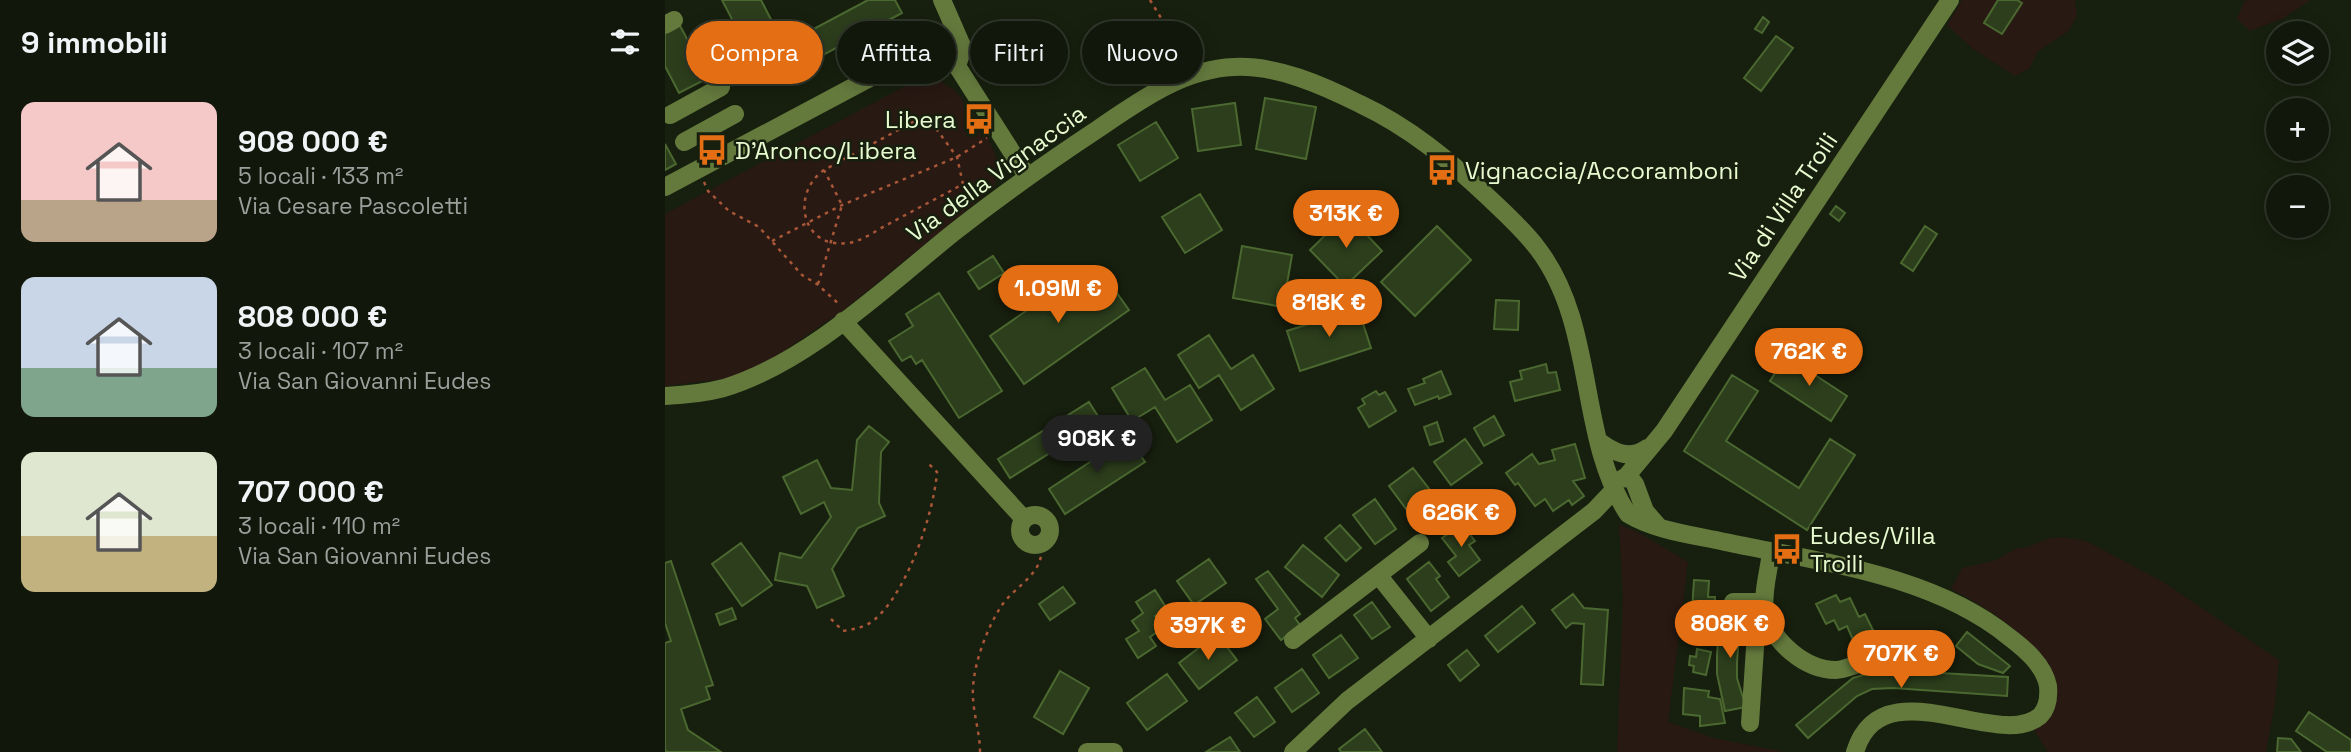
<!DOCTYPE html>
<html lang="it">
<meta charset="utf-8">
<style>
:root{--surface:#11170a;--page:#1a2013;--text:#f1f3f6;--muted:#9c9f9c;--line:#30362b;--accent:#e46e13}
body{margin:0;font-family:"Space Grotesk",sans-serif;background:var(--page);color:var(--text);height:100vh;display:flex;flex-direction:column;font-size:26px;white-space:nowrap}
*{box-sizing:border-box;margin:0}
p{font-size:23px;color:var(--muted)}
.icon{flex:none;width:38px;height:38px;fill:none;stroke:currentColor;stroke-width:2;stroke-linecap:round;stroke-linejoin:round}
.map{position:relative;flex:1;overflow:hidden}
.side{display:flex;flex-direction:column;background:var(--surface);width:665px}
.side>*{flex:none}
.banner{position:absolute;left:21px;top:21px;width:665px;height:63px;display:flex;gap:14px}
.fabs{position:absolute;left:1601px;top:21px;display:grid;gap:14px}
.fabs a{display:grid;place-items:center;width:63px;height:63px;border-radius:50%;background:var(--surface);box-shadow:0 4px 18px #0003,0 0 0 2px var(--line);font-size:35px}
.price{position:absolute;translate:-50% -60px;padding:0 16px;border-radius:24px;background:var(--accent);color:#fff;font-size:23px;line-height:46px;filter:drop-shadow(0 2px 4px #0008)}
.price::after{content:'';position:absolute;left:50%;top:42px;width:21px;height:16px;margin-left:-10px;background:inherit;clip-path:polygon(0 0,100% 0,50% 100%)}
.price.current{background:#222;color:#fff}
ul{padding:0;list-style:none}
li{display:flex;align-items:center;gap:21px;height:175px;padding:0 21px}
li span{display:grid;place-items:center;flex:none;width:196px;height:140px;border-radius:14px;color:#555}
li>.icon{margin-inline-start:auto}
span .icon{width:84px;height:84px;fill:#fffc;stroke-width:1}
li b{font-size:30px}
h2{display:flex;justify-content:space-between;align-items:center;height:84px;padding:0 21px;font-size:30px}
.tag{padding:0 24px;border-radius:32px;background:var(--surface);box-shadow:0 4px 18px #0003,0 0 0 2px var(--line);font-size:24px;line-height:63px}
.tag.current{background:var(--accent);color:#fff}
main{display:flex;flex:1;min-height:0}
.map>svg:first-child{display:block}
.green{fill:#281912}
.building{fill:#2c3e1c;stroke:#4b6830;stroke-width:2}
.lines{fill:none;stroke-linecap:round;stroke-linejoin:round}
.path{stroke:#a85638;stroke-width:2.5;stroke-dasharray:3.5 5;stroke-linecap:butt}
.minor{stroke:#647a3d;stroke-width:18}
.labels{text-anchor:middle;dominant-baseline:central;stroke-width:5;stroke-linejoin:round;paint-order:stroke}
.poi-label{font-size:24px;fill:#e8fbd0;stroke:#171f0e;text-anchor:start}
.street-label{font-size:24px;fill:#e8fbd0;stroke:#171f0e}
</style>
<main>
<section class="side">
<h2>9 immobili<svg class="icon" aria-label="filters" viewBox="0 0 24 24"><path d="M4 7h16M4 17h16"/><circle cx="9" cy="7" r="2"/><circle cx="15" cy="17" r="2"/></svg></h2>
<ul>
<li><span style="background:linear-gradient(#f6c9c9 70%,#b9a48a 0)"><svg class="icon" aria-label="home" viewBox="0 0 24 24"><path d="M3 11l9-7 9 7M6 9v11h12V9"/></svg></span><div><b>908 000 €</b><p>5 locali · 133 m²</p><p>Via Cesare Pascoletti</p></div></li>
<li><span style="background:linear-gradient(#c9d6e8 65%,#7fa58c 0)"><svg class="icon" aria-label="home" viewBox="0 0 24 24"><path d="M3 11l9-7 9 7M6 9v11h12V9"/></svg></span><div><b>808 000 €</b><p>3 locali · 107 m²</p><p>Via San Giovanni Eudes</p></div></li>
<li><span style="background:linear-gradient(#dfe7d0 60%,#c2b280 0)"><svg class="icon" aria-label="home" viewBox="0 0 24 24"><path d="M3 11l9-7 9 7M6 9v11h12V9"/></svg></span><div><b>707 000 €</b><p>3 locali · 110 m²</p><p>Via San Giovanni Eudes</p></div></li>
</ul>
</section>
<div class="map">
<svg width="1686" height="752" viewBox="0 0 1686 752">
<rect width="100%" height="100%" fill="#171f0e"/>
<!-- green -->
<path class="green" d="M1297,0H1410L1412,17L1403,31L1372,52L1365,68L1350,76L1308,49L1282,25Z
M1583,0H1645L1619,18L1585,31L1572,19L1579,2Z
M269,77L291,91L321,133L332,159L330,187L180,309L107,359L66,378L0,386V214L248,82Z
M954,524L976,534L1023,562L1003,722L1048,738L1120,752H952L958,599Z
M1398,537L1421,541L1498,582L1614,660L1610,703L1601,752H1383L1369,730L1380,720L1381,660C1354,629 1323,608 1286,589L1297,568L1331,560L1352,548L1363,547L1385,538Z"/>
<!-- building -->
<path class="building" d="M57,0H96L114,35L83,50Z
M203,0H230L237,13L126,72L113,48Z
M1333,0H1352L1357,3L1337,34L1319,23Z
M1098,17L1104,22L1097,33L1090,29Z
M13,22L43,78L14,93L0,66V29Z
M1111,36L1128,48L1096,91L1079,78Z
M600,98L651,107L641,159L591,149Z
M570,103L576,145L533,151L527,109Z
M491,122L513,158L475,181L453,145Z
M0,144L11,164L0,170Z
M535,194L557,230L520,253L497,217Z
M1171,206L1180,213L1174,221L1165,214Z
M682,214L717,251L680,286L645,250Z
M772,226L806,260L750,316L716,282Z
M1260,226L1272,234L1248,271L1236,263Z
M577,246L627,255L618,307L568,298Z
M328,256L339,273L314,289L303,272Z
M421,269L437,292L446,285L464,310L359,384L325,336Z
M274,293L337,391L294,418L257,360L251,364L246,356L237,361L224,341L248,326L241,314Z
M831,300L854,301L853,330L829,329Z
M693,308L706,348L635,371L622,331Z
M544,335L566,369L588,355L609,389L576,410L554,375L534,388L513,355Z
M1121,356L1182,396L1166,421L1105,381Z
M881,364L883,373L891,372L895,390L850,401L845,382L857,379L855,371Z
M480,368L500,400L525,385L547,420L512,442L490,407L467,421L447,388Z
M776,371L786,394L774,399L773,396L750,405L743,389L760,383L758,379Z
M1067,375L1093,391L1061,441L1134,488L1165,439L1190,455L1142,530L1019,451Z
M711,391L714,395L720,392L731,411L704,427L693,408L700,404L697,399Z
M424,402L436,421L345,478L333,459Z
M829,416L839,435L819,446L809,428Z
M772,422L778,441L765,445L759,427Z
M204,426L224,442L216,452L214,503L220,516L193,528L167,569L179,596L152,608L142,586L110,580L115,553L136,558L166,517L159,502L136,514L118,477L152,460L166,488L187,490L192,440Z
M463,437L480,462L400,514L384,489Z
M800,439L817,463L786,485L769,462Z
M910,444L920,478L908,481L919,496L907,505L904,500L888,511L880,499L870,506L853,483L850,485L841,473L867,454L874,464L890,460L887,450Z
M748,468L772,499L747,517L724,486Z
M710,499L731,529L710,544L688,515Z
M794,521L810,541L804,545L815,560L794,576L783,562L791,556L777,538L787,531L784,528Z
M675,525L696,548L681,561L660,538Z
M76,543L107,585L77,606L47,564Z
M638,545L674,575L657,597L620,567Z
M544,559L561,583L529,605L512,581Z
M6,561L48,685L41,687L45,699L16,709L23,730L56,752H1L0,748V643L6,641L0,623V563Z
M764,562L775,576L771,579L784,597L766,611L742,579Z
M603,571L635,614L630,618L635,625L616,640L600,619L613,609L591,579Z
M1029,580L1044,581L1043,597H1050L1049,611L1027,610Z
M398,587L410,603L385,620L374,604Z
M490,590L502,609L490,616L498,628L485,637L491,646L473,658L461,639L474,631L467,621L478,613L471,602Z
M908,594L919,608L943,610L938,685L916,684L919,624L907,623L901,628L887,610Z
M1171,595L1175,602L1185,598L1194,617L1200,614L1208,630L1188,640L1182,626L1174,630L1169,620L1161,624L1151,604Z
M707,602L725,627L707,639L689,615Z
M857,606L870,623L833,652L820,636Z
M1062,607L1081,614L1074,635L1072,662V678L1081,707L1060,711L1052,674V656L1053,639Z
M67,608L71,619L55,625L51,614Z
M1034,617L1048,618L1046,639L1025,637L1027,624L1034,625Z
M1302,632L1345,666L1338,673L1313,664L1291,646Z
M552,634L572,660L534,689L514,663Z
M676,635L693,658L664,678L648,655Z
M1032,649L1046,652L1041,675L1028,672L1029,666L1024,665L1025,656L1031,657Z
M802,650L814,665L795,681L783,665Z
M637,669L654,693L627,712L610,688Z
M1225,670L1343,677L1342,696L1228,688L1207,689L1192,696L1143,738L1131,725L1188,678L1212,671Z
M395,671L424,688L398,734L369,717Z
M502,674L522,701L482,730L462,703Z
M1019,688L1044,691L1043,697L1055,699L1060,723L1035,726V716L1018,714Z
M592,697L610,722L589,737L570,713Z
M1644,712L1686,740V752H1662L1631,731Z
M700,729L717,752H676L674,749Z
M565,737L575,752H541Z
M1613,738L1626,739L1636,752H1612Z"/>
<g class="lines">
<!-- path -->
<path class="path" d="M485,0L523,62
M261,115L292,157L298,184C273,198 247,211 222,225C210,231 196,242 182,243C137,249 125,194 159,170Z
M39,182L43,191L64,211L94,227L137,275L152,284L175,305
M107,241L177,205L292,157L322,138
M153,284L177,205L159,170
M166,619L178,631C189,629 199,628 209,620C242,593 269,513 272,472L264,464
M315,752C315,734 309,716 308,698C306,670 321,629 337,605C350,586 383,571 375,544"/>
<!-- minor -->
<path class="minor" d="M277,0L298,48L292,66
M0,25L9,20
M5,115L56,87
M19,142L70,114
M0,187L248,55L268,47L279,51L292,66L362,176
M178,321L359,519
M0,396C20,395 40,393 59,388C142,363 221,287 288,233C335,196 383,162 433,129C474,101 518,69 569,67C612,65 657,85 695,104C744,127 784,160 823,197C840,213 859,230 873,249C932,327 912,437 963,514C991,531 1029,535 1060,542C1155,562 1268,575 1344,637C1360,649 1379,665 1383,686C1384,697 1383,708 1375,716C1333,752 1217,664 1190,752
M935,442C950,453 965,460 982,448
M958,478L966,479L970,484L980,511L993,526
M960,478L999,431L1285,0
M355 530a15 15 0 1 1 30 0a15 15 0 1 1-30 0Z
M1106,552C1104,571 1097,593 1100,611C1106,641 1140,670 1171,670C1179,670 1189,665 1197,663
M714,576L764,639
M1068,602H1093
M628,640L755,543
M1085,723L1093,603
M422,752H449
M628,752L682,701L929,511L949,490"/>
</g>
<!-- icons -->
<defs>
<symbol id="bus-bare" viewBox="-9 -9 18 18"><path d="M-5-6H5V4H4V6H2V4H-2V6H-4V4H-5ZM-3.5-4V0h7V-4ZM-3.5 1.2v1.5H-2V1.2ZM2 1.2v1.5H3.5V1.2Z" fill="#e46e13" stroke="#171f0e" stroke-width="2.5" paint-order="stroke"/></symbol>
</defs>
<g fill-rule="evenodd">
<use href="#bus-bare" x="292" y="97" width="44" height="44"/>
<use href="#bus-bare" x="25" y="128" width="44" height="44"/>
<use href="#bus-bare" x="755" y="148" width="44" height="44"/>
<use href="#bus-bare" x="1100" y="527" width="44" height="44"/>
</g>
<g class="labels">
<!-- poi labels -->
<g class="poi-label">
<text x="291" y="119" text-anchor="end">Libera</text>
<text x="70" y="150">D'Aronco/Libera</text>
<text x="800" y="170">Vignaccia/Accoramboni</text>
<text x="1145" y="535">Eudes/Villa<tspan x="1145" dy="28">Troili</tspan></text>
</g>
<!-- street labels -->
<g class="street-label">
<text transform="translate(331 173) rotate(-36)">Via della Vignaccia</text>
<text transform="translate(1118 207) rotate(-56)">Via di Villa Troili</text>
</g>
</g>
</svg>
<div class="fabs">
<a><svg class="icon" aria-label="layers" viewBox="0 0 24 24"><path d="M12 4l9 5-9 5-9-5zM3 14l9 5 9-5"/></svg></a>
<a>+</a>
<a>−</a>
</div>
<b class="price" style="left:681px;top:250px">313K €</b>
<b class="price" style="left:393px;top:325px">1.09M €</b>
<b class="price" style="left:664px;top:339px">818K €</b>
<b class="price" style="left:1144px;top:388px">762K €</b>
<b class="price current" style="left:432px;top:475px">908K €</b>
<b class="price" style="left:796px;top:549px">626K €</b>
<b class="price" style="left:1065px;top:660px">808K €</b>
<b class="price" style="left:543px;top:662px">397K €</b>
<b class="price" style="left:1236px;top:690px">707K €</b>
<div class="banner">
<a class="tag current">Compra</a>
<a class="tag">Affitta</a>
<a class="tag">Filtri</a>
<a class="tag">Nuovo</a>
</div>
</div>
</main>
